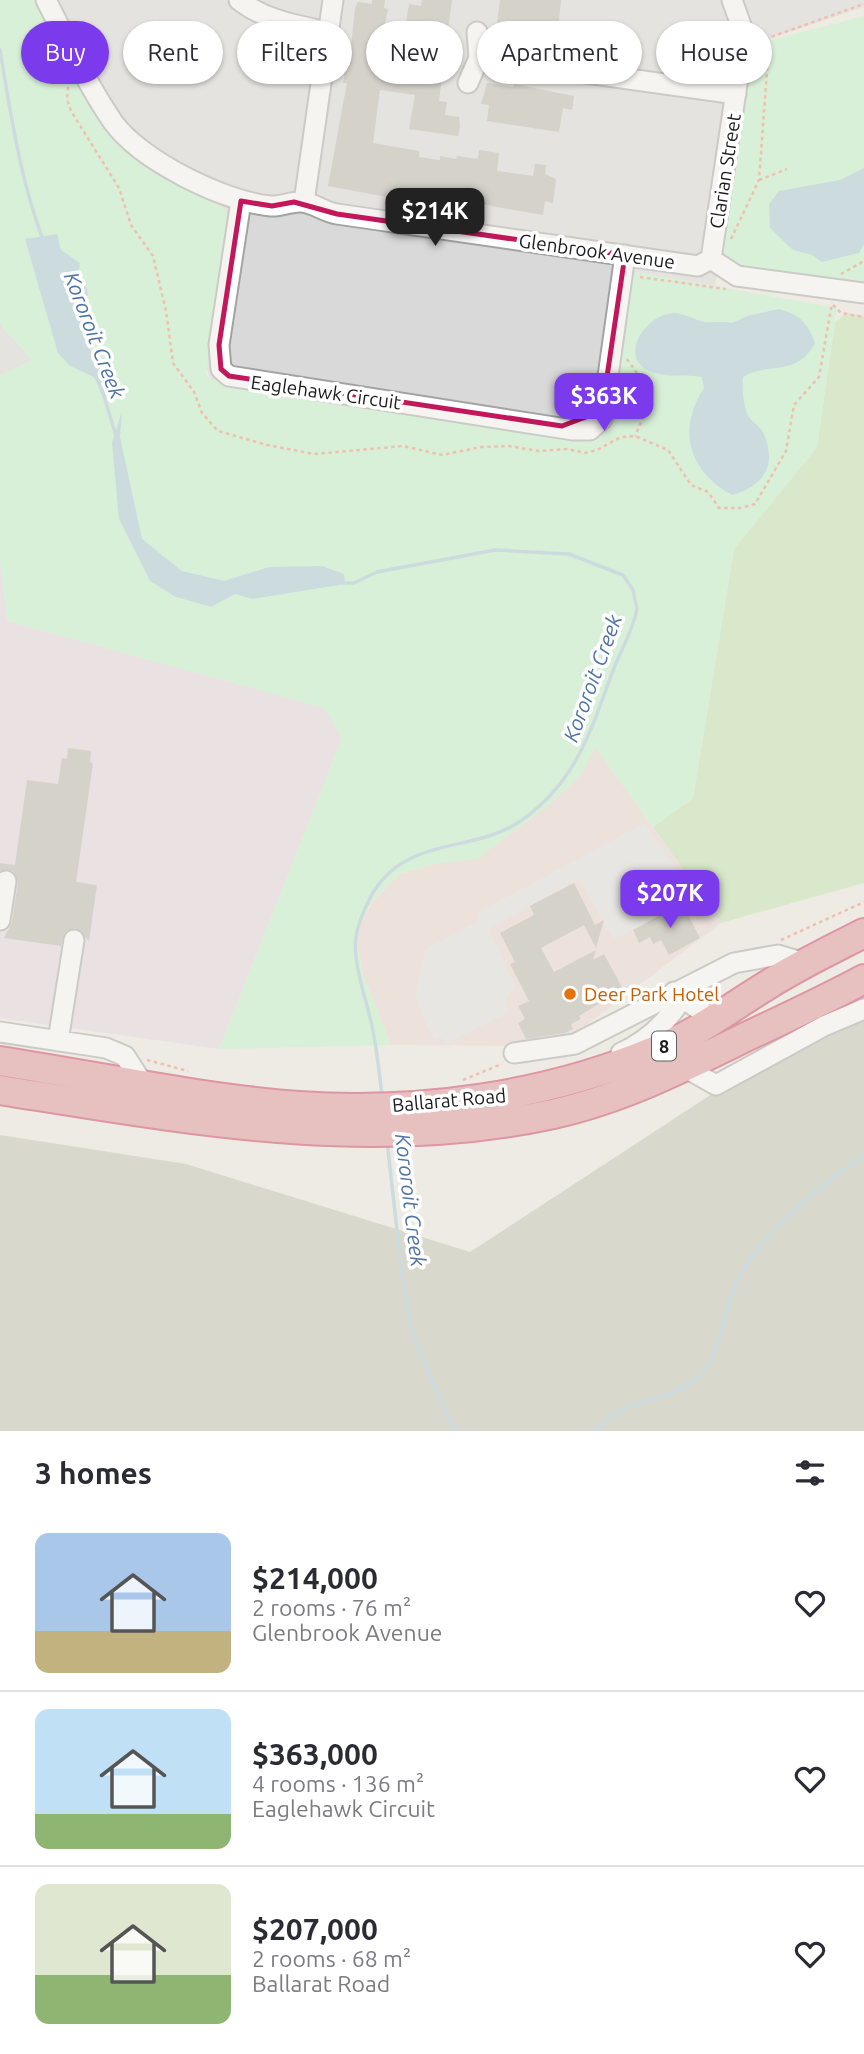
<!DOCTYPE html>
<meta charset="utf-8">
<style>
:root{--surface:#fff;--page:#f2f2f3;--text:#2b2b33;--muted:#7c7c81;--line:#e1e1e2;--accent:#7c3aed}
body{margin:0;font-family:Ubuntu,sans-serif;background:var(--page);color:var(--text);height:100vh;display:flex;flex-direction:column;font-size:26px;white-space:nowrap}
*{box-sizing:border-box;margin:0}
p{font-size:23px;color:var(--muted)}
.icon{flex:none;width:38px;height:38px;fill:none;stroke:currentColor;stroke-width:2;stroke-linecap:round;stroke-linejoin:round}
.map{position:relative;height:1431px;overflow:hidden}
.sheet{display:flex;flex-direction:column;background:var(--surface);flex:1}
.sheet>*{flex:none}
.top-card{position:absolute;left:21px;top:21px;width:822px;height:63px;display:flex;gap:14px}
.price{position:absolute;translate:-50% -60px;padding:0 16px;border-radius:14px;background:var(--accent);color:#fff;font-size:23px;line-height:46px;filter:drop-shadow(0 2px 4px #0008)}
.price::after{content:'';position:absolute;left:50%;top:42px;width:21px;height:16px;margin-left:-10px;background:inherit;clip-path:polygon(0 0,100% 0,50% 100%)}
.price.current{background:#222;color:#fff}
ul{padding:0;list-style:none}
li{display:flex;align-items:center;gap:21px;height:175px;padding:0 35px}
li+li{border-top:2px solid var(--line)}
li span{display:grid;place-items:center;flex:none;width:196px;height:140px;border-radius:14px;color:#555}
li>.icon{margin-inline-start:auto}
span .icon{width:84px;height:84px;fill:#fffc;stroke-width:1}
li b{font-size:30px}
h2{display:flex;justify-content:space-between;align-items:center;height:84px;padding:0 35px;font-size:30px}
.chip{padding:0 24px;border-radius:32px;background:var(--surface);box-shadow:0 2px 5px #0004;font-size:24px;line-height:63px}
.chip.current{background:var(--accent);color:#fff}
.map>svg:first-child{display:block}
.residential{fill:#dad9d9}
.commercial{fill:#edd6d2}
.industrial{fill:#e6d5e1}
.construction{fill:#bfc1af}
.grass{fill:#c2e5ab}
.park{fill:#c1f5ca}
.parking{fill:#e0e0e0}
.water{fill:#a5c8d8}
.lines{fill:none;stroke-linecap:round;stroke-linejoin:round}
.stream{stroke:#a5c8d8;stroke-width:3.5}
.building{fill:#b9b3ac}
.minor-casing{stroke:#a3a3a3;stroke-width:23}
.highway-casing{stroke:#cc2e57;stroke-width:32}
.path{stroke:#f18970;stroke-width:2.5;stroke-dasharray:3.5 3.5;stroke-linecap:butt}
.minor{stroke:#fff;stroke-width:19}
.highway{stroke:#e08e96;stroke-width:28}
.marked{fill:none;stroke:#c2185b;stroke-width:5;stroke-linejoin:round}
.food-dot{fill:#e8710a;stroke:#fff;stroke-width:2.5}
.labels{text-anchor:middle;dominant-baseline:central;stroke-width:7;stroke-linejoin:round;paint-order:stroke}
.shield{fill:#fff;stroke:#606060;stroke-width:2}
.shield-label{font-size:18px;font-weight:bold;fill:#1c1c1c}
.street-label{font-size:19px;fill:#1c1c1c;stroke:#fff}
.food-label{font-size:19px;fill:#c56008;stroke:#fff;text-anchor:start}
.water-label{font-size:21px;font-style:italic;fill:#4f73a6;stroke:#fff}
</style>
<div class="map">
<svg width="864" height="1431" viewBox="0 0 864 1431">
<rect width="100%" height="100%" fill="#edebe3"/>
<!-- residential -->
<path class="residential" d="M35,0H864V7L748,46L715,286L636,272L607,432L600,437L211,380L92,97Z
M0,321L2,327L33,360L0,375Z"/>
<!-- commercial -->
<path class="commercial" d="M595,746L721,923L559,1046L391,1045L363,974L357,945L361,922L372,902L400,874L438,863L477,858L545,808L582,774Z"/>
<!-- industrial -->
<path class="industrial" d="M0,559L7,621L325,708L342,738L219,1049L0,1018Z"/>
<!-- construction -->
<path class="construction" d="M864,1017V1431H0V1135L186,1164L470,1252L787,1045Z"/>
<!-- grass -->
<path class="grass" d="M846,313L864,316V883L721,923L653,827L693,798L734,549L817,447L835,322Z"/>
<!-- park -->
<path class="park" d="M0,0H35L92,97L218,200L229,218L206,373L211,380L600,437L607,432L630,276L636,272L837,308L817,447L734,549L693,798L653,827L595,747L582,774L545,808L477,859L438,863L400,874L371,902L361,922L357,944L363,974L391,1045L219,1049L342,738L324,708L7,621L0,559V375L32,360L2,327L0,321Z
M864,16V290L739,271L722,260L720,252L748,46Z"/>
<!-- parking -->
<path class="parking" d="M645,823L697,898L613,939L579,878L489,929L515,987L506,998L508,1013L445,1044L441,1037L434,1040L415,996L425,949L479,921L477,913Z"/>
<!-- water -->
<path class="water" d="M864,168V244L859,253L822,262L812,255L793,250L770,228L769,204L779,191L840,180Z
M57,234L61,250L80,263L78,276L87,288L91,334L89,348L110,383L104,400L94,377L70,366L58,353L25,239Z
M779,309C800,315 808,323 815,343C796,378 770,361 743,377C742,389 743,404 748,415C751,422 759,425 763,432C778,465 764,486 732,495C688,471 677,429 704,388L702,377C686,374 668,378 652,372C618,360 642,319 668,314C681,310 692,320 705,322C714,323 722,321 732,323L747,316Z
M122,411L120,437L142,539L182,571L224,581L269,567L322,566L344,574L345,584L252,599L235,594L211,607L176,597L150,581L119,519L112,443Z"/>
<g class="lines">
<!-- stream -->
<path class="stream" d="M0,50C11,115 20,178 43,240
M104,396L116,436
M342,583H354L377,572L495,550L569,554L623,575L633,590L637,609C633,630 622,648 614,668C591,729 578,780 522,820C472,855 404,834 370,898C364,910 358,923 356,937C352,961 367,1002 372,1026C377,1049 379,1072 382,1095
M387,1141L403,1284L413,1335L452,1426L457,1431
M593,1431C602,1426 609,1417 618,1412C642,1398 673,1399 696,1379C722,1355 722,1312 737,1281C759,1234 822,1184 864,1155"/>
</g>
<!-- building -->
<path class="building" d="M372,0H385L384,8L388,9L380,48H384V66L408,70L415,25L406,22L409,4L421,6L422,0H452L439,101L447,102L445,115L459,117L460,126L458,136L409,129L415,95L380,90L373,143L419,151V157L440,160V156L456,159L457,156L478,159L479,150L499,153L497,171L533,176L535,164L546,165L545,174L556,179L553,203L545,201L543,215L463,201L453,200L452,203L387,193V197L328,186L343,104L347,83H343L346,66H349L355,8L358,2L372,4Z
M500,0H561L557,42L514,33V37L502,35L503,30L496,29Z
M487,83L513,87L514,84L574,96L572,110L563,108L559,132L487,121L489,105L481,104Z
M68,748L91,751L90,762L93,763L76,882L97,885L89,941L75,928L64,933L61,946L4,938L12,922L18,882L13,871H0V863L15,865L27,780L58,784L62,758L67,759Z
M574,883L595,925L604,920L596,948L584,925L541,948L554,972L596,950L593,960L604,954L623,989L579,1016L581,1019L571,1024L573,1029L565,1033L526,1039L518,1023L525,1019L518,1006L529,1001L510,964L515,962L500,933L534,915L530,906Z
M682,903L700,938L669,955L661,940L653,944L650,937L639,943L633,930Z"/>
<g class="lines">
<defs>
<path id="minor" d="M46,0C67,41 87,84 113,122C140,160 224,202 271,206C281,207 291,201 302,202C314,203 324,212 337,214L698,266L711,259L737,276L864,293
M239,0C264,20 296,25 328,32
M479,58L736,94
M468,83L479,58L477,32
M241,201L219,345L221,369L229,376L573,430H590L602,419L625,255
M304,202L333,0
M711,259L743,44L742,28L732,0
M0,920L6,881
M674,992L714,1020
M0,1032L106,1048L125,1056L143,1084
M58,1041L74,940
M514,1053L575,1044L734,963L778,955L805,963
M621,1053C645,1042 664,1025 679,1003
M684,1067L716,1085L824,1026L864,1009"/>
<path id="highway" d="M0,1061C97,1076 202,1099 299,1106C420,1114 544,1097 657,1050C696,1034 730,1008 766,986C797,966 831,950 864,933
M0,1090C183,1119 369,1154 553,1114C622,1099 687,1066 750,1035C788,1017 827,999 864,979"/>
</defs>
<!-- minor casing -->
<use href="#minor" class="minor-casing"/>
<!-- highway casing -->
<use href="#highway" class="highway-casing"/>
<!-- path -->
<path class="path" d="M765,39L864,4
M69,80L67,99L71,111L119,188L131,225L153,256L166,311L173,363L194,392L202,413L218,431L267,445L314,454L403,446L442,455L481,447L509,446L539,451L567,449L585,453L597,450L621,437L635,436L668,450L691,485L708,492L719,508H740L755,504L786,451L794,405L819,377L832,303
M759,180L787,169
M731,239L759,180L767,71V56L759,29
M841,274L864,261
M640,277L726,289
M833,305L841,313L864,317
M627,359L639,376L648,407L635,436
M781,940L864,902
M147,1060L188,1071
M463,1080L502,1064"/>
<!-- minor -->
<use href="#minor" class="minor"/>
<!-- highway -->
<use href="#highway" class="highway"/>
</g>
<!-- marked area -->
<path d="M0 0H864V1431H0ZM241,201L272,206L294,202L337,214L625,255L605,390L596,413L562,426L229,376L221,369L219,345Z" fill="#edebe3" fill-opacity=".55" fill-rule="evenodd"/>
<path class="marked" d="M241,201L272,206L294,202L337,214L625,255L605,390L596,413L562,426L229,376L221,369L219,345Z"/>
<!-- markers -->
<circle class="food-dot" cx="570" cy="994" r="7"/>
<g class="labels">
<!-- shield labels -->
<rect class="shield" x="652" y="1031.5" width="24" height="29" rx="5"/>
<g class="shield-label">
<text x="664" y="1046">8</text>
</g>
<!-- street labels -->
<g class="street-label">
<text transform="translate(725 171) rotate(-81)">Clarian Street</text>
<text transform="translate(597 251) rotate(8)">Glenbrook Avenue</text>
<text transform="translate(326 392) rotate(8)">Eaglehawk Circuit</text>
<text transform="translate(449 1100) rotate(-5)">Ballarat Road</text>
</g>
<!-- food labels -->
<g class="food-label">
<text x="584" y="994">Deer Park Hotel</text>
</g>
<!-- water labels -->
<g class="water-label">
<text transform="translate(95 335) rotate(69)">Kororoit Creek</text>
<text transform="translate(592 678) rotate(-70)">Kororoit Creek</text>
<text transform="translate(411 1200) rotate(83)">Kororoit Creek</text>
</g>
</g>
</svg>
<b class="price current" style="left:435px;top:248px">$214K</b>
<b class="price" style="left:604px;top:433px">$363K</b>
<b class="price" style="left:670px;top:930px">$207K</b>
<div class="top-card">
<a class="chip current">Buy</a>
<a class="chip">Rent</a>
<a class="chip">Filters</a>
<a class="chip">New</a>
<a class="chip">Apartment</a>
<a class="chip">House</a>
</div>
</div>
<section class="sheet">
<h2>3 homes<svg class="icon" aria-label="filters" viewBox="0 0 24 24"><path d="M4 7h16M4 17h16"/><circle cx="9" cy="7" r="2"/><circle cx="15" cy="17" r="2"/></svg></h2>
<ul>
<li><span style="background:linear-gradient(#a9c7e8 70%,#c2b280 0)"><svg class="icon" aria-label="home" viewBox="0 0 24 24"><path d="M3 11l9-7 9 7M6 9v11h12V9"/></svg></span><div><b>$214,000</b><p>2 rooms · 76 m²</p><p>Glenbrook Avenue</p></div><svg class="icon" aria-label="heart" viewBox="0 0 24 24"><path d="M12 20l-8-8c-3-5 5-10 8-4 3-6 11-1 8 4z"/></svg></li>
<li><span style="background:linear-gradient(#bfe0f5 75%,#8fb573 0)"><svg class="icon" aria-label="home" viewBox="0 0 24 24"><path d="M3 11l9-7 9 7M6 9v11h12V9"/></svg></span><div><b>$363,000</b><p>4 rooms · 136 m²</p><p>Eaglehawk Circuit</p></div><svg class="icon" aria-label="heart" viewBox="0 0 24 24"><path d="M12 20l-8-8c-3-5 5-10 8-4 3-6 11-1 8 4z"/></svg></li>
<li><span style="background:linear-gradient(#dfe7d0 65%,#8fb573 0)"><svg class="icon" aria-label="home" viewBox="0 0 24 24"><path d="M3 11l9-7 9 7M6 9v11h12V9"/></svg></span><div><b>$207,000</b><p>2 rooms · 68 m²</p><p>Ballarat Road</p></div><svg class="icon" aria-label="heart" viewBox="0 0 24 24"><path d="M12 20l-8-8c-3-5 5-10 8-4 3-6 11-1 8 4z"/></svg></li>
</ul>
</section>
